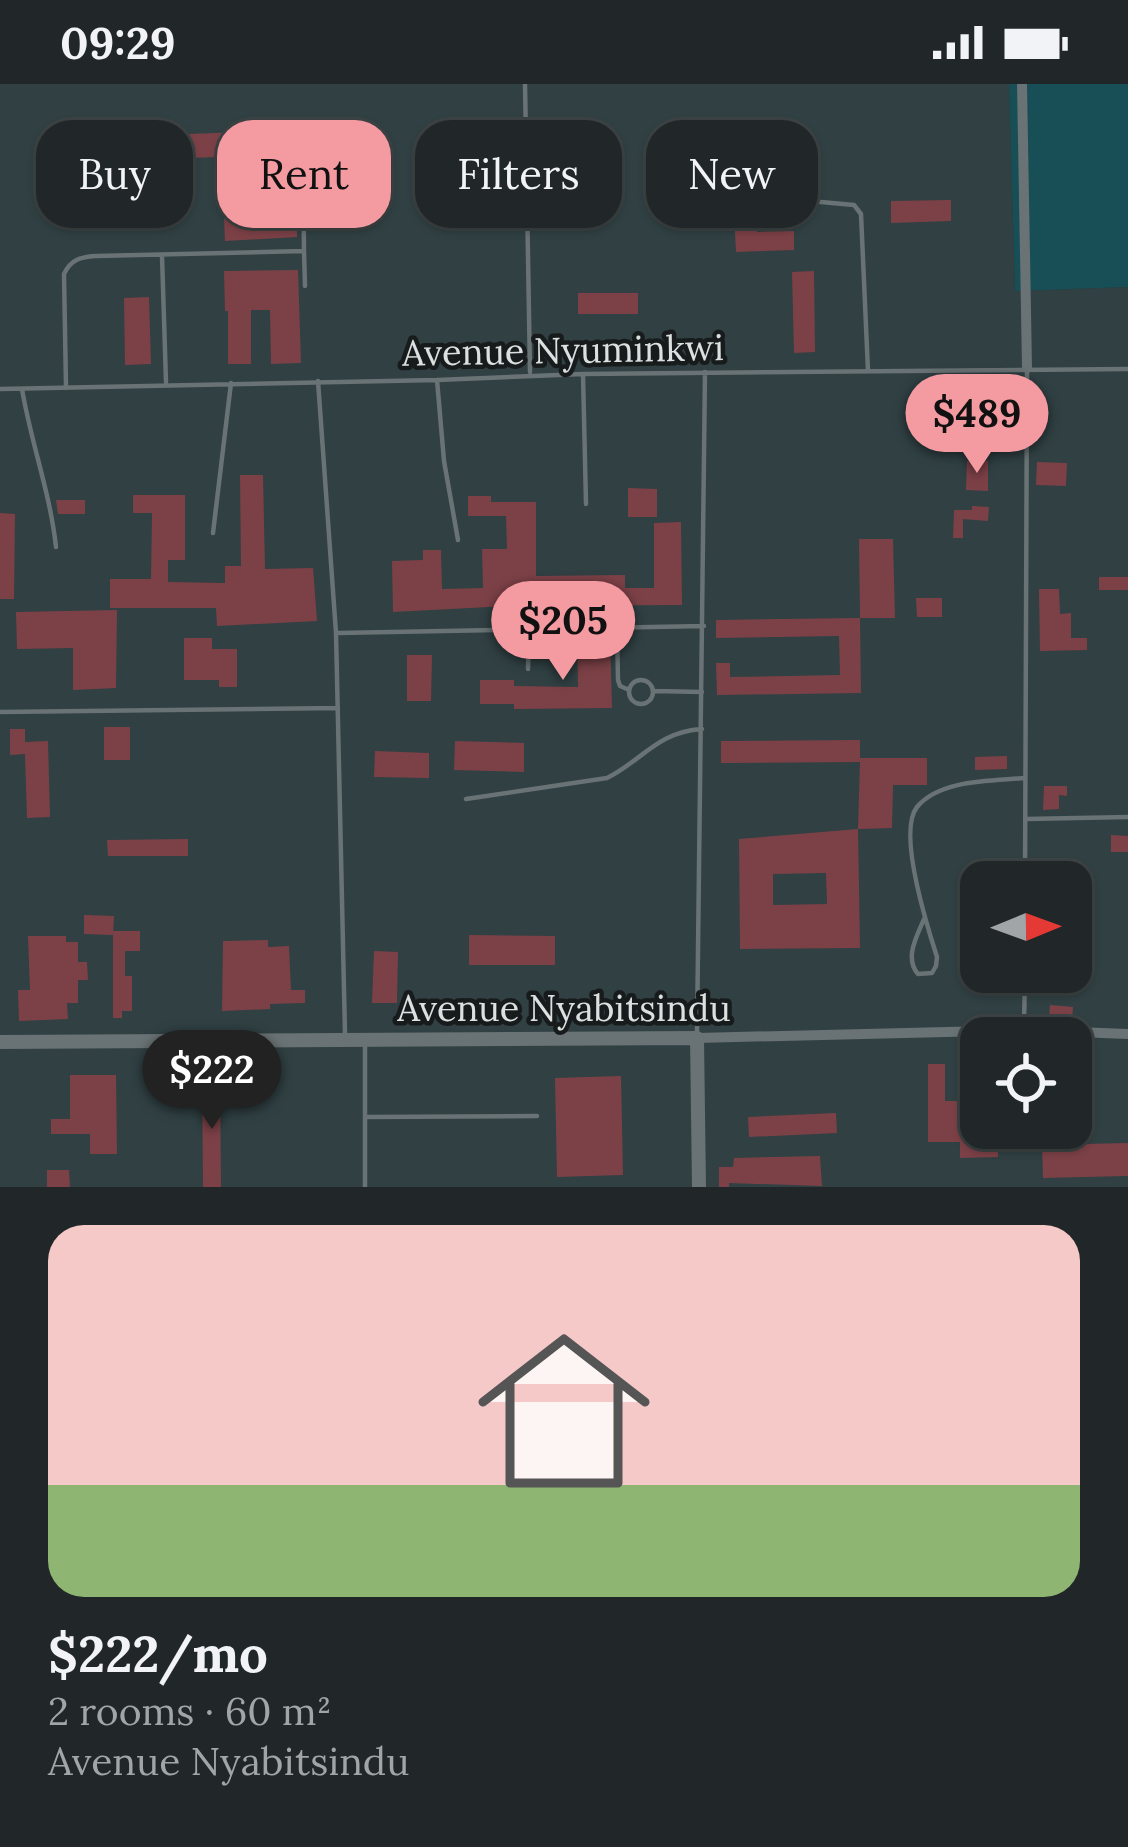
<!DOCTYPE html>
<meta charset="utf-8">
<style>
:root{--surface:#212728;--page:#2d3334;--text:#f1f3f6;--muted:#a2a5a8;--line:#3e4445;--accent:#f49aa1}
body{margin:0;font-family:Lora,serif;background:var(--page);color:var(--text);height:100vh;display:flex;flex-direction:column;font-size:45px;white-space:nowrap}
*{box-sizing:border-box;margin:0}
p{font-size:39px;color:var(--muted)}
.icon{flex:none;width:66px;height:66px;fill:none;stroke:currentColor;stroke-width:2;stroke-linecap:round;stroke-linejoin:round}
.map{position:relative;height:1103px;overflow:hidden}
.sheet{display:flex;flex-direction:column;background:var(--surface);flex:1}
.sheet>*{flex:none}
.top-card{position:absolute;left:36px;top:36px;width:1056px;height:108px;display:flex;gap:24px}
.needle{width:78px;rotate:89deg}
.controls{position:absolute;left:960px;top:777px;display:grid;gap:24px}
.controls a{display:grid;place-items:center;width:132px;height:132px;border-radius:24px;background:var(--surface);box-shadow:0 3px 9px #0004,0 0 0 3px var(--line);font-size:60px}
.price{position:absolute;translate:-50% -102px;padding:0 27px;border-radius:42px;background:var(--accent);color:#111;font-size:39px;line-height:78px;filter:drop-shadow(0 3px 6px #0008)}
.price::after{content:'';position:absolute;left:50%;top:72px;width:36px;height:27px;margin-left:-18px;background:inherit;clip-path:polygon(0 0,100% 0,50% 100%)}
.price.current{background:#222;color:#fff}
ul{padding:0;list-style:none}
li{display:grid;align-content:center;gap:24px;height:636px;padding:0 48px}
li+li{border-top:3px solid var(--line)}
li span{display:grid;place-items:center;height:372px;border-radius:36px;color:#555}
li>.icon{margin-inline-start:auto}
span .icon{width:216px;height:216px;fill:#fffc;stroke-width:1}
li b{font-size:51px}
.pill{padding:0 42px;border-radius:36px;background:var(--surface);box-shadow:0 3px 9px #0004,0 0 0 3px var(--line);font-size:42px;line-height:108px}
.pill.current{background:var(--accent);color:#111}
.status{display:flex;justify-content:space-between;align-items:center;height:84px;padding:0 60px;background:var(--surface);direction:ltr}
.status svg{height:33px;fill:currentColor}
.map>svg:first-child{display:block}
.built{fill:#304043;fill-rule:evenodd}
.green{fill:#184e55}
.building{fill:#7c4147;fill-rule:evenodd}
.lines{fill:none;stroke-linecap:round;stroke-linejoin:round}
.service{stroke:#697274;stroke-width:4.5}
.minor{stroke:#697274;stroke-width:10}
.tertiary{stroke:#697274;stroke-width:14}
.labels{text-anchor:middle;dominant-baseline:central;stroke-width:9;stroke-linejoin:round;paint-order:stroke}
.street-label{font-size:36px;fill:#dbe0e1;stroke:#181b1c}
</style>
<div class="status"><b>09:29</b><svg viewBox="0 0 49 12"><path d="M0 12V9h3v3zM5 12V6h3v6zM10 12V3h3v9zM15 12V0h3v12zM26 1h20v11H26zM47 4h2v5h-2z"/></svg></div>
<div class="map">
<svg width="1128" height="1103" viewBox="0 0 1128 1103">
<rect width="100%" height="100%" fill="#2c3435"/>
<!-- built -->
<path class="built" d="M0,0H1009L1015,207L1128,203V1103H0ZM981,798H1071V888H981ZM981,954H1071V1044H981Z"/>
<!-- green -->
<path class="green" d="M1009,0H1128V203L1015,207Z"/>
<!-- building -->
<path class="building" d="M280,47H296L295,73H280Z
M242,48L243,72L189,74L188,50Z
M755,67L757,148L794,147V166L736,168L731,68Z
M297,105V153L225,157L223,109Z
M951,116V137L891,139V117Z
M298,186L301,279L271,280L270,226H251V280H228V227H225L224,187Z
M814,187L815,268L794,269L792,188Z
M578,209H638V230H578Z
M149,213L151,280L125,281L124,214Z
M967,377H988V407L966,406Z
M1037,378L1067,379L1066,402L1036,401Z
M240,391H263L265,485L313,484L317,537L217,542L216,524H110V495H151L152,429H133V411H185V476H168V498L225,499V482H241Z
M628,404L657,405V433H628Z
M468,412H491V418H536V492L625,491V504H654V439L681,438L682,521L508,522L393,528L392,477L423,476V466H441L442,505L483,504L482,465H507L506,432H468Z
M56,416H85V430H58Z
M972,422L989,423L988,437L963,435V454H953L954,426H972Z
M0,429L15,430L14,515H0Z
M859,455H893L895,534H860Z
M1099,493H1128V506H1099Z
M1039,505H1059L1060,530L1071,529V554H1087V566L1040,567Z
M916,514H942V533H917Z
M117,526L116,604L73,606V564L17,565L16,528Z
M860,534L861,609L717,611L716,579H730V593L840,591L839,552L716,554V536Z
M577,551H610L612,624L514,625V620H480V596H514V602L578,603Z
M184,554H212V565H237V603H219V596H184Z
M407,571H432L431,617H407Z
M104,643H130V676H104Z
M10,645H25V658L48,657L50,733L27,734L25,670L10,671Z
M860,656V674H927V701H893L892,744L858,745L860,678L721,679V657Z
M455,657L524,659V688L454,686Z
M375,667L429,669V694L374,693Z
M1007,672V685L975,686V673Z
M1044,702H1067V712L1059,711V725L1043,726Z
M858,745L860,864L740,865L739,755ZM826,789L827,820L773,821V790Z
M1111,751L1128,752V768H1111Z
M188,755V772H108L107,756Z
M84,831L114,832L113,851L84,850Z
M113,847H140V867H125V892H132V927H122V934H113Z
M469,851L555,852V881H469Z
M28,852H66V858H78V878H87L88,896H78V919H67L68,935L19,937L18,906H30Z
M268,856V863L289,862L291,906H305V919L270,920V925L222,927L223,857Z
M374,867L398,868L397,919H372Z
M1050,921L1073,923L1072,936L1049,934Z
M928,980H945V1017H972L971,1003H981V1044H987V1049H1036V1061H998V1073L960,1074V1058H928Z
M70,991H116L117,1070H90V1050H51V1035H70Z
M202,992H220L221,1103H203Z
M621,992L623,1091L557,1093L555,994Z
M836,1029L837,1049L749,1053L748,1033Z
M1128,1059V1092L1043,1094L1042,1061Z
M820,1072L822,1102L729,1099V1103H719V1083H733L734,1074Z
M47,1086H69L70,1103H47Z"/>
<g class="lines">
<!-- service -->
<path class="service" d="M525,0L530,288
M777,114L854,121L861,130L868,287
M304,167L305,202
M162,172L166,298
M583,290L586,420
M437,296L444,377L458,456
M318,297L336,549L345,950
M66,304L64,190C71,175 81,173 96,172L304,167L303,79
M0,305L437,296L583,290L1128,285
M22,305C31,359 50,408 56,463
M213,449L231,299
M617,544L618,596L620,602L627,605
M338,549L704,542
M528,585L529,546
M629 608a12 12 0 1 1 24 0a12 12 0 1 1-24 0Z
M654,607L702,608
M0,628L338,624
M466,715L607,694C643,676 657,648 702,645
M1026,735L1128,733
M1025,798L1027,284
M924,835C917,852 904,874 918,890L932,889L936,882L937,873C928,845 897,748 917,723C940,695 993,697 1025,694
M1024,942L1025,888
M697,949L705,288
M365,1033L537,1032
M365,1103V960"/>
<!-- minor -->
<path class="minor" d="M1022,0L1027,284
M697,954L1024,946L1128,950"/>
<!-- tertiary -->
<path class="tertiary" d="M0,958L697,954L699,1103"/>
</g>
<g class="labels">
<!-- street labels -->
<g class="street-label">
<text transform="translate(563 266) rotate(-1)">Avenue Nyuminkwi</text>
<text x="564" y="924">Avenue Nyabitsindu</text>
</g>
</g>
</svg>
<div class="controls">
<a><svg class="needle" viewBox="-14 -14 28 28"><path d="M0-13l5 13h-10z" fill="#e53935"/><path d="M0 13l5-13h-10z" fill="#a2a5a8"/></svg></a>
<a><svg class="icon" aria-label="locate" viewBox="0 0 24 24"><circle cx="12" cy="12" r="6"/><path d="M12 2v4M12 18v4M2 12h4M18 12h4"/></svg></a>
</div>
<b class="price" style="left:977px;top:392px">$489</b>
<b class="price" style="left:563px;top:599px">$205</b>
<b class="price current" style="left:212px;top:1048px">$222</b>
<div class="top-card">
<a class="pill">Buy</a>
<a class="pill current">Rent</a>
<a class="pill">Filters</a>
<a class="pill">New</a>
</div>
</div>
<section class="sheet">
<ul>
<li><span style="background:linear-gradient(#f6c9c9 70%,#8fb573 0)"><svg class="icon" aria-label="home" viewBox="0 0 24 24"><path d="M3 11l9-7 9 7M6 9v11h12V9"/></svg></span><div><b>$222/mo</b><p>2 rooms · 60 m²</p><p>Avenue Nyabitsindu</p></div></li>
</ul>
</section>
